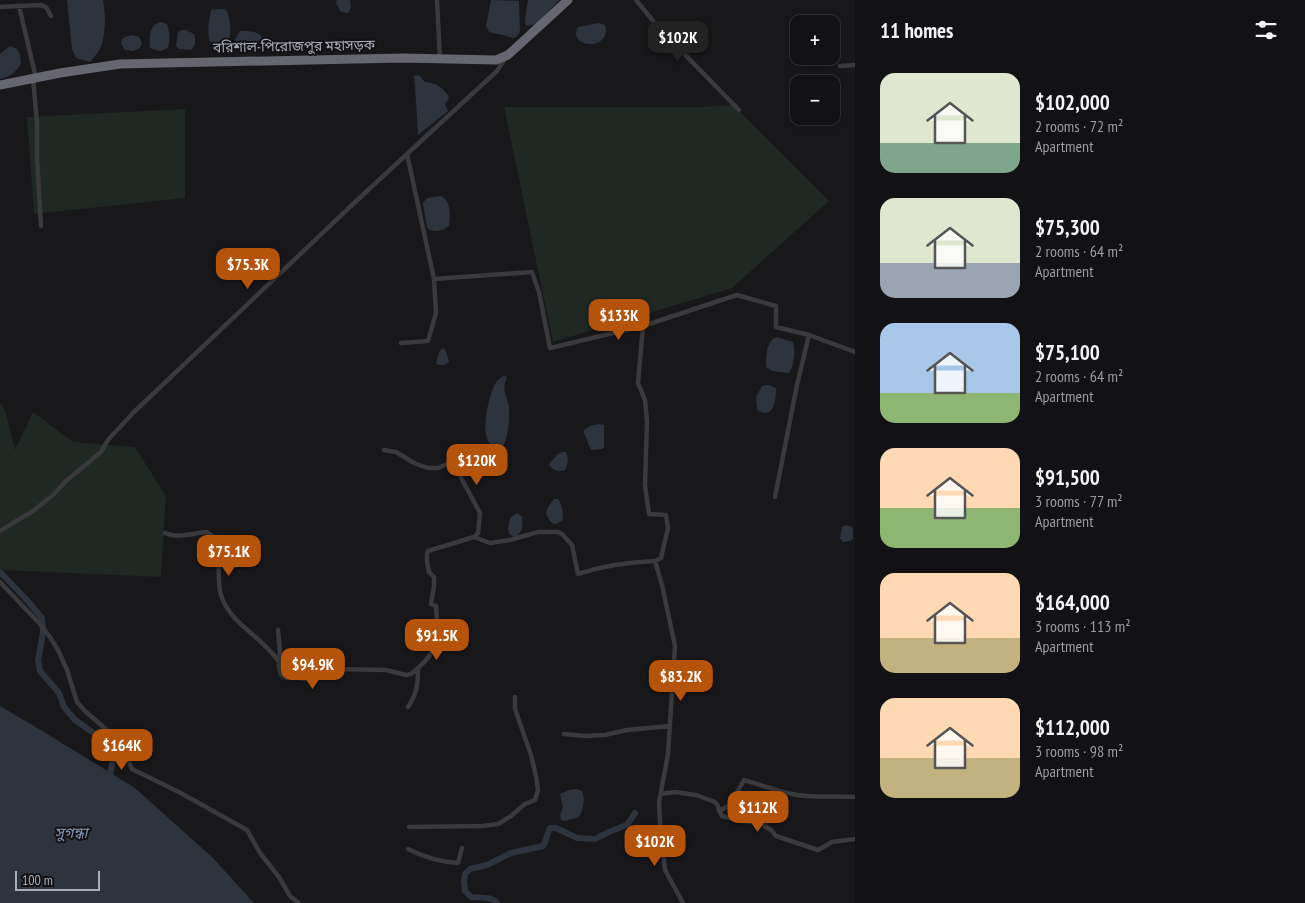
<!DOCTYPE html>
<meta charset="utf-8">
<style>
:root{--surface:#121114;--page:#1b1a1d;--text:#f1f3f6;--muted:#9c9da0;--line:#313134;--accent:#b45309}
body{margin:0;font-family:"PT Sans Narrow","Noto Sans Bengali",sans-serif;background:var(--page);color:var(--text);height:100vh;display:flex;flex-direction:column;font-size:19px;white-space:nowrap}
*{box-sizing:border-box;margin:0}
p{font-size:16px;color:var(--muted)}
.icon{flex:none;width:28px;height:28px;fill:none;stroke:currentColor;stroke-width:2;stroke-linecap:round;stroke-linejoin:round}
.map{position:relative;flex:1;overflow:hidden}
.panel{display:flex;flex-direction:column;background:var(--surface);width:450px}
.panel>*{flex:none}
.buttons{position:absolute;left:790px;top:15px;display:grid;gap:10px}
.buttons a{display:grid;place-items:center;width:50px;height:50px;border-radius:10px;background:var(--surface);box-shadow:0 2px 8px #0003,0 0 0 1px var(--line);font-size:25px}
.scale{position:absolute;left:15px;bottom:12px;width:85px;box-sizing:border-box;padding-left:5px;border:2px solid #aaacb9;border-top:0;font-size:14px;line-height:18px;white-space:nowrap;color:#aaacb9;-webkit-text-stroke:4px #131215;paint-order:stroke}
.price{position:absolute;translate:-50% -42px;padding:0 11px;border-radius:10px;background:var(--accent);color:#fff;font-size:16px;line-height:32px;filter:drop-shadow(0 1px 2px #0008)}
.price::after{content:'';position:absolute;left:50%;top:30px;width:15px;height:11px;margin-left:-8px;background:inherit;clip-path:polygon(0 0,100% 0,50% 100%)}
.price.active{background:#222;color:#fff}
ul{padding:0;list-style:none}
li{display:flex;align-items:center;gap:15px;height:125px;padding:0 25px}
li span{display:grid;place-items:center;flex:none;width:140px;height:100px;border-radius:15px;color:#555}
li>.icon{margin-inline-start:auto}
span .icon{width:60px;height:60px;fill:#fffc;stroke-width:1}
li b{font-size:21px}
h2{display:flex;justify-content:space-between;align-items:center;height:60px;padding:0 25px;font-size:21px}
main{display:flex;flex:1;min-height:0}
.map>svg:first-child{display:block}
.green{fill:#1f2822}
.water{fill:#2e343d}
.lines{fill:none;stroke-linecap:round;stroke-linejoin:round}
.canal{stroke:#2e343d;stroke-width:6}
.street{stroke:#39393e;stroke-width:4.5}
.highway{stroke:#65666f;stroke-width:9}
.labels{text-anchor:middle;dominant-baseline:central;stroke-width:4;stroke-linejoin:round;paint-order:stroke}
.street-label{font-size:14px;fill:#aaacb9;stroke:#131215}
.water-label{font-size:15px;font-style:italic;fill:#8294b3;stroke:#131215}
</style>
<main>
<div class="map">
<svg width="855" height="903" viewBox="0 0 855 903">
<rect width="100%" height="100%" fill="#18171a"/>
<!-- green -->
<path class="green" d="M733,105L829,201L732,288L553,342L504,107H701Z
M185,109V198L34,214L27,117Z
M0,402L5,410L15,450L33,412L73,442L135,447L166,496L161,577L0,570Z"/>
<!-- water -->
<path class="water" d="M67,0H103C106,15 106,34 100,49C98,53 93,58 90,62L76,58L72,49Z
M337,0H350C351,5 352,9 348,13L341,12L336,3Z
M491,0L519,1L520,32L515,38L489,32L486,26Z
M528,0H559L536,25L526,26L525,19Z
M219,9H225C231,16 233,36 226,44C222,48 216,46 211,44C206,34 209,21 211,10Z
M162,22L167,24C170,33 170,39 168,48L160,51L150,48C149,37 149,23 162,22Z
M598,23L605,25C613,51 566,49 578,27Z
M181,30H186L194,34C196,41 196,45 191,50L179,49L176,46L178,32Z
M241,31C252,31 262,31 265,44L262,49C249,53 243,51 235,40L238,34Z
M132,35L139,37L142,43L140,48L133,51L125,50L121,44L122,39L125,37Z
M10,46L17,49L20,55L21,64C16,72 10,77 0,79V54Z
M416,75L420,76L425,82C436,83 445,88 449,98L445,104L448,111L418,135L415,86L414,76Z
M441,196C452,202 450,215 449,226C444,231 433,233 427,228L423,203L427,198Z
M776,337L793,342C796,352 794,365 789,373L772,371L766,367C766,357 766,342 776,337Z
M444,348L447,354L449,362L444,365H438L436,363L440,350Z
M504,376L507,377C501,390 507,395 509,407C510,420 508,435 503,447C474,454 488,397 495,384C497,380 501,378 504,376Z
M768,385L776,388C776,401 774,420 757,410L756,397L762,386Z
M600,424L604,425V447L602,449L591,450L584,433V430L590,426Z
M563,452H566C569,459 568,463 565,470C559,472 552,471 549,464L558,454Z
M554,499H558C562,504 564,515 562,521L555,524C550,523 548,518 546,513L548,507Z
M517,513L522,517C523,526 523,532 515,537L510,535L508,529L510,518Z
M846,525L852,527L853,529V539L850,541L843,542L840,538L842,527Z
M0,706L44,732L135,788L213,858L254,903H0Z
M576,789L582,791C586,800 583,809 579,817L565,821L561,820L560,815L563,807L560,794L569,790Z"/>
<g class="lines">
<!-- canal -->
<path class="canal" d="M0,572L26,599L42,618L43,632L38,661L40,671L59,693L64,707L75,720L102,739L112,750L113,759L109,781
M497,903C491,896 480,898 471,897L465,891L464,881L465,874L470,869L487,865L511,853L543,846C547,840 546,835 550,828H556L577,838L595,839L611,831L627,825L635,813"/>
<!-- street -->
<path class="street" d="M437,0L440,59
M636,0L659,28L739,110
M19,6L36,78
M0,7L40,5L46,7L51,16
M840,66L855,65
M33,78L37,123V158L41,226
M434,279L532,272L539,292L550,348L643,326L638,383L645,400L647,421L645,485L649,514L666,515L668,528L661,558L655,561
M643,326L737,295L776,306V327L809,335L797,385L775,497
M809,335L855,352
M401,343L428,341L436,313L434,279L407,154
M384,450L396,452L414,463L428,468H438L458,459L459,474L480,513L478,533L474,537L428,551L427,554V562L429,572L434,577V586L431,604L436,606C438,633 440,650 418,668C418,685 417,693 408,707
M0,531L33,511L53,495L66,481L101,452L108,440L134,412L353,204L407,154L497,71L506,57
M165,533C178,539 193,533 207,532C209,534 212,535 213,537C222,548 216,580 221,595C229,623 263,637 279,662
M474,537L490,543L510,540L538,532H558L562,534L572,545L578,574C605,565 628,562 655,561L662,585L675,646L668,754L659,802L660,822L665,870L683,903
M0,582L40,624L50,637L58,650L67,670L77,702L85,711L116,738L121,745L132,769L179,792L247,830L260,853L279,877L290,896L299,903
M278,630L280,652L279,667L281,675L286,678H298L312,680L335,669L386,670L406,675L411,674L418,668
M564,734L585,736L605,735L627,730L670,726
M661,794L675,792L696,795L715,802L718,806L719,811L722,816L742,821L760,823L771,830L776,836L818,850L832,842L855,839
M719,811L730,805L744,780C765,786 786,795 808,796C824,797 839,796 855,797
M409,827L483,826L498,824L511,816L525,804L535,800L538,790L536,776L531,755L515,709V697
M408,849C424,857 440,862 458,863L462,848"/>
<!-- highway -->
<path class="highway" d="M0,85L60,73L120,64L402,58L496,60L508,55L568,0"/>
</g>
<g class="labels">
<!-- street labels -->
<g class="street-label">
<text transform="translate(294 46) rotate(-1)">বরিশাল-পিরোজপুর মহাসড়ক</text>
</g>
<!-- water labels -->
<g class="water-label">
<text x="71" y="832">সুগন্ধা</text>
</g>
</g>
</svg>
<div class="buttons">
<a>+</a>
<a>−</a>
</div>
<div class="scale">100 m</div>
<b class="price active" style="left:678px;top:63px">$102K</b>
<b class="price" style="left:248px;top:290px">$75.3K</b>
<b class="price" style="left:619px;top:341px">$133K</b>
<b class="price" style="left:477px;top:486px">$120K</b>
<b class="price" style="left:229px;top:577px">$75.1K</b>
<b class="price" style="left:437px;top:661px">$91.5K</b>
<b class="price" style="left:313px;top:690px">$94.9K</b>
<b class="price" style="left:681px;top:702px">$83.2K</b>
<b class="price" style="left:122px;top:771px">$164K</b>
<b class="price" style="left:758px;top:833px">$112K</b>
<b class="price" style="left:655px;top:867px">$102K</b>
</div>
<section class="panel">
<h2>11 homes<svg class="icon" aria-label="filters" viewBox="0 0 24 24"><path d="M4 7h16M4 17h16"/><circle cx="9" cy="7" r="2"/><circle cx="15" cy="17" r="2"/></svg></h2>
<ul>
<li><span style="background:linear-gradient(#dfe7d0 70%,#7fa58c 0)"><svg class="icon" aria-label="home" viewBox="0 0 24 24"><path d="M3 11l9-7 9 7M6 9v11h12V9"/></svg></span><div><b>$102,000</b><p>2 rooms · 72 m²</p><p>Apartment</p></div></li>
<li><span style="background:linear-gradient(#dfe7d0 65%,#9aa5b1 0)"><svg class="icon" aria-label="home" viewBox="0 0 24 24"><path d="M3 11l9-7 9 7M6 9v11h12V9"/></svg></span><div><b>$75,300</b><p>2 rooms · 64 m²</p><p>Apartment</p></div></li>
<li><span style="background:linear-gradient(#a9c7e8 70%,#8fb573 0)"><svg class="icon" aria-label="home" viewBox="0 0 24 24"><path d="M3 11l9-7 9 7M6 9v11h12V9"/></svg></span><div><b>$75,100</b><p>2 rooms · 64 m²</p><p>Apartment</p></div></li>
<li><span style="background:linear-gradient(#ffd9b3 60%,#8fb573 0)"><svg class="icon" aria-label="home" viewBox="0 0 24 24"><path d="M3 11l9-7 9 7M6 9v11h12V9"/></svg></span><div><b>$91,500</b><p>3 rooms · 77 m²</p><p>Apartment</p></div></li>
<li><span style="background:linear-gradient(#ffd9b3 65%,#c2b280 0)"><svg class="icon" aria-label="home" viewBox="0 0 24 24"><path d="M3 11l9-7 9 7M6 9v11h12V9"/></svg></span><div><b>$164,000</b><p>3 rooms · 113 m²</p><p>Apartment</p></div></li>
<li><span style="background:linear-gradient(#ffd9b3 60%,#c2b280 0)"><svg class="icon" aria-label="home" viewBox="0 0 24 24"><path d="M3 11l9-7 9 7M6 9v11h12V9"/></svg></span><div><b>$112,000</b><p>3 rooms · 98 m²</p><p>Apartment</p></div></li>
</ul>
</section>
</main>
